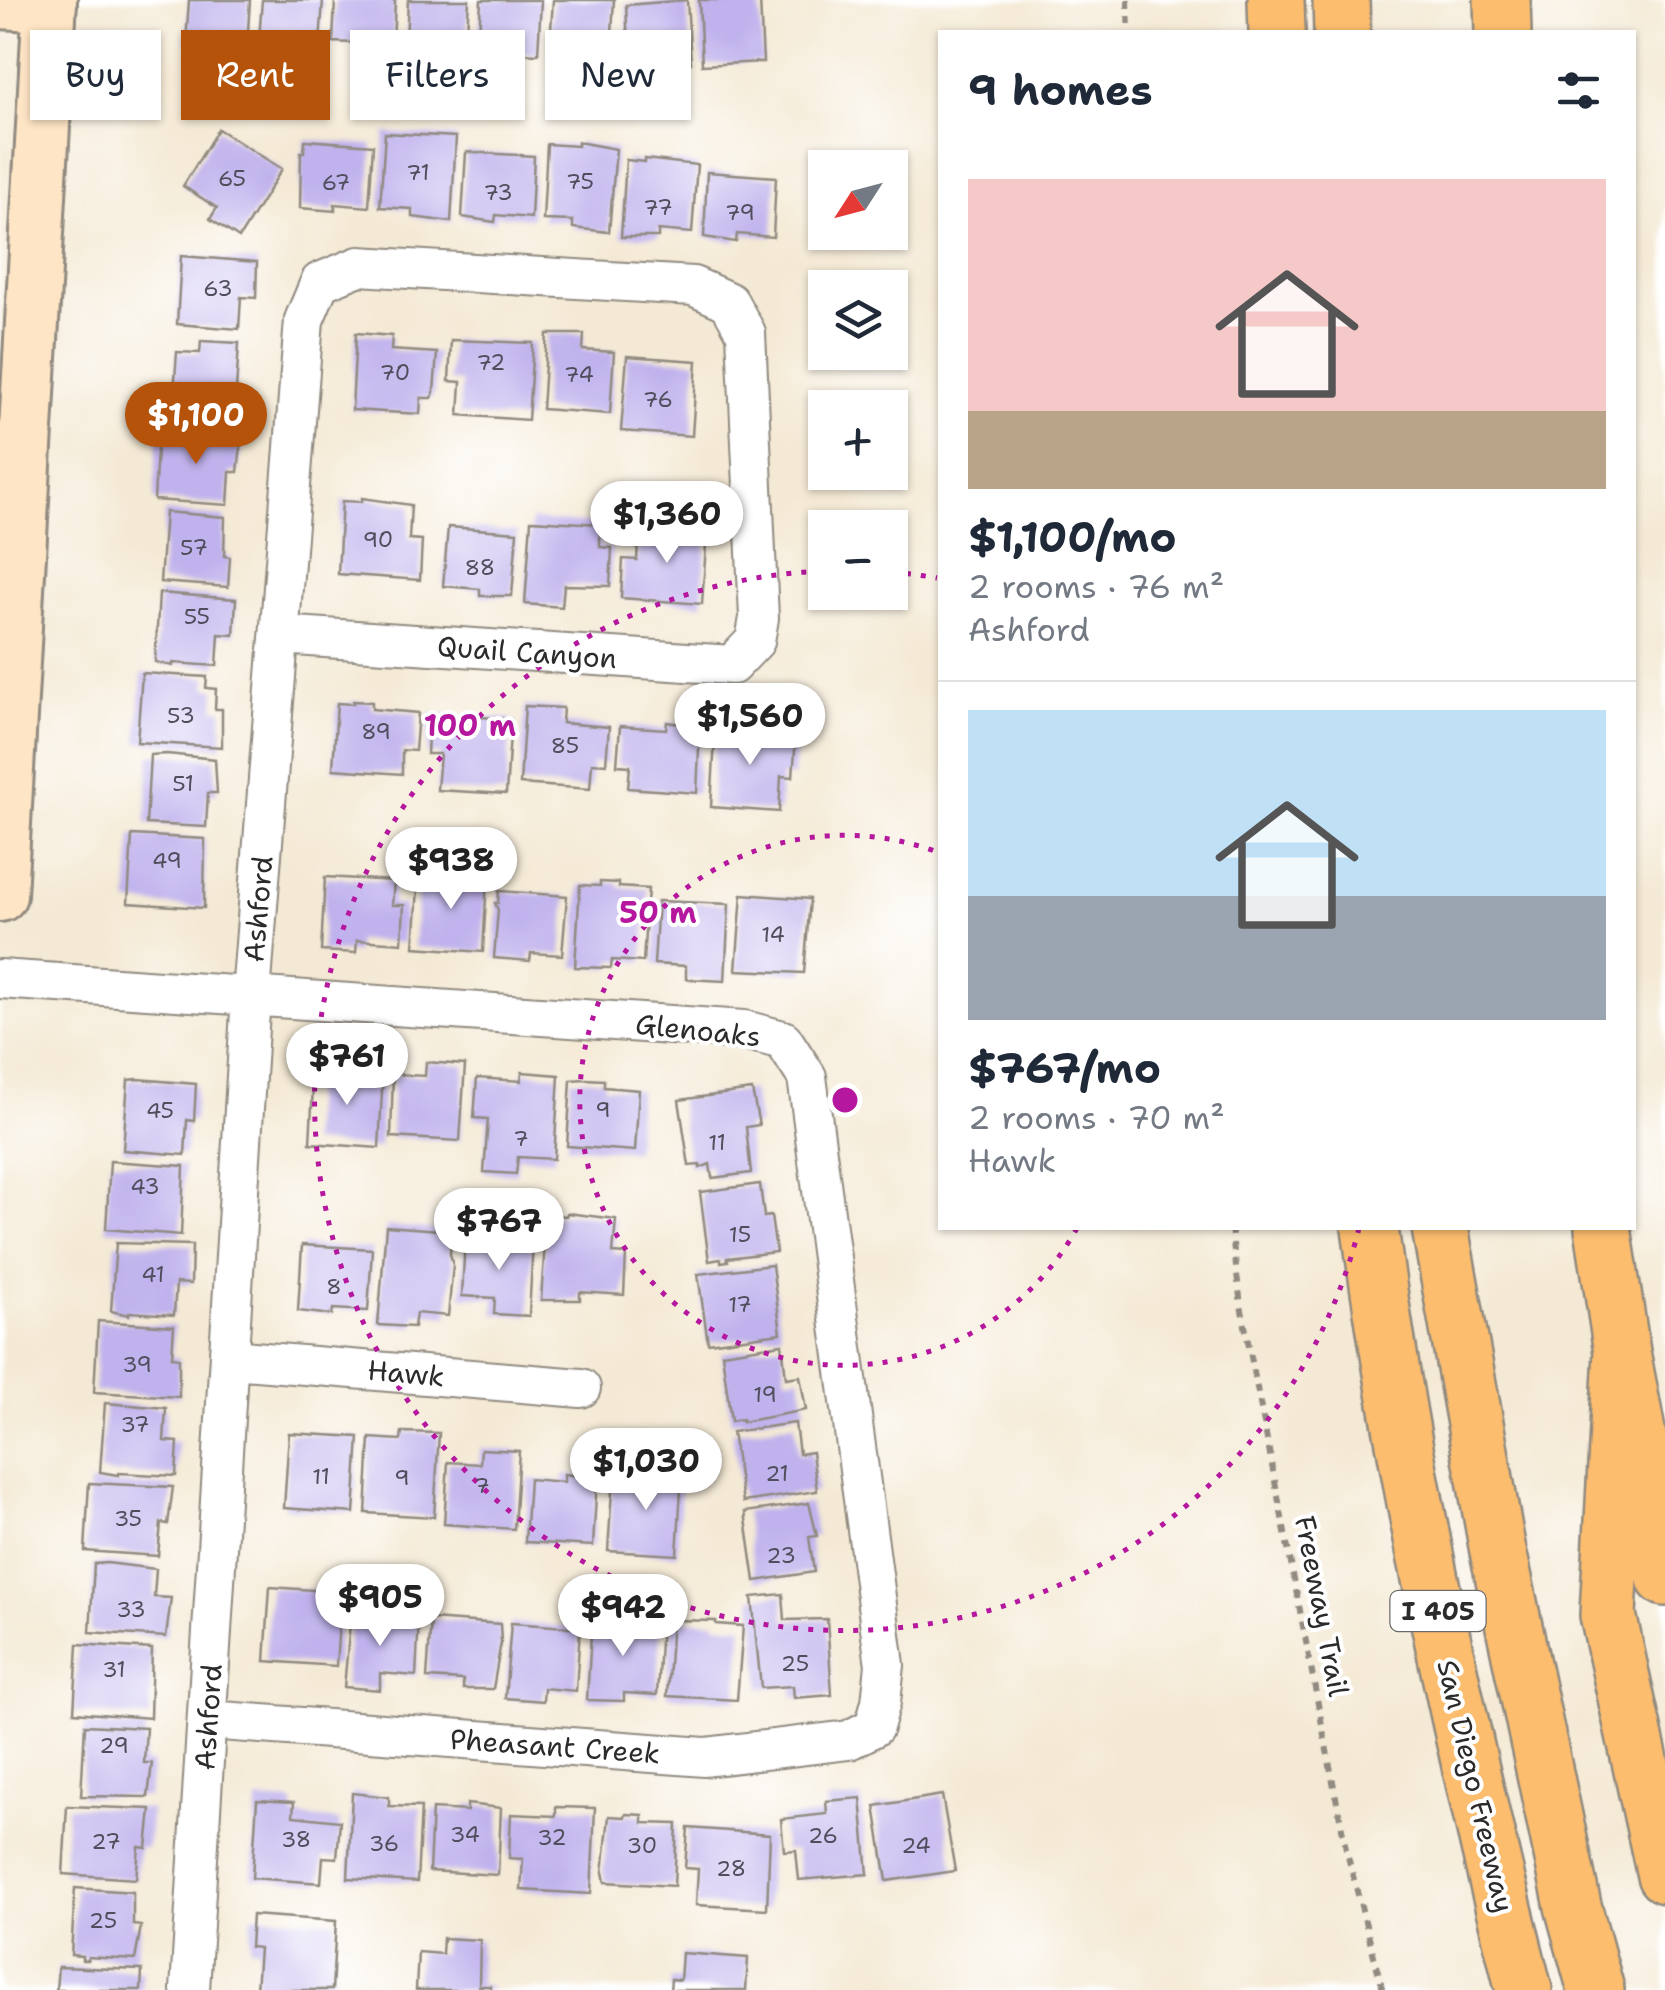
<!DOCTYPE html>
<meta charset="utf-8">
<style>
:root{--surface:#fff;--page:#f6f6f7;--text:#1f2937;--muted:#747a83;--line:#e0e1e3;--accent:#b45309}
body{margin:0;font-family:"Shantell Sans",sans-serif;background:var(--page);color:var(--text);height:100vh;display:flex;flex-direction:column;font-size:38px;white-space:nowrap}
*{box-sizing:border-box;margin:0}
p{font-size:32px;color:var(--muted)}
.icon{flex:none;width:55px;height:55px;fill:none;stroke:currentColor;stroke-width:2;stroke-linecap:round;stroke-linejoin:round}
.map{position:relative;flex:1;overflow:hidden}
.sheet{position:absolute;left:938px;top:30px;width:698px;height:1200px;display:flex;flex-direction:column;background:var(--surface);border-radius:0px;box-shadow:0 2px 8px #0004}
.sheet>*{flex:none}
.guide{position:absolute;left:30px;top:30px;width:758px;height:90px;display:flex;gap:20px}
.needle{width:65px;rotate:234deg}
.fabs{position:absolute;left:808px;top:150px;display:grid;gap:20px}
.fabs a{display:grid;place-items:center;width:100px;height:100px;border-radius:0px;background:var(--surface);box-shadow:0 2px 8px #0004;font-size:50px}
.price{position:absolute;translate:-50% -85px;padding:0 22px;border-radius:35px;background:#fff;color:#222;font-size:32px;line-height:65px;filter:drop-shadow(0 2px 5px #0008)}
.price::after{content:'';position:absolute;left:50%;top:60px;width:30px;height:22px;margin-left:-15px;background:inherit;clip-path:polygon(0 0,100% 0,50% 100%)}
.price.selected{background:var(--accent);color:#fff}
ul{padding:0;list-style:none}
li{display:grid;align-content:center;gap:20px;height:530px;padding:0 30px}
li+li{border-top:2px solid var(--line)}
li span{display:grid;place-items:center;height:310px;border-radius:0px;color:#555}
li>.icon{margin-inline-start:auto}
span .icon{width:180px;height:180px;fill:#fffc;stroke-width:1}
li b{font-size:42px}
h2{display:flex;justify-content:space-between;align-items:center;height:120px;padding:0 30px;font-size:42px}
.chip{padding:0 35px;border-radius:0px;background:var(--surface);box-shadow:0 2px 8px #0004;font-size:35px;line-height:90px}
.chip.selected{background:var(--accent);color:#fff}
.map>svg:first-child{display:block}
.building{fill:#c0b2ed}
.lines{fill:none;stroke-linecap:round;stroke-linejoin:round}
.street-casing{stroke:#908a80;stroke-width:42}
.secondary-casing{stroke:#908a80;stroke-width:58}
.highway-casing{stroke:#908a80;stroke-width:60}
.path{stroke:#908a80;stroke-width:6;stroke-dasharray:8 8;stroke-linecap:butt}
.street{stroke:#fff;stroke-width:38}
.secondary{stroke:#fee5c5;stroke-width:52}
.highway{stroke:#fcbd6e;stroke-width:55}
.ring{fill:none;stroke:#b5179e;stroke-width:5;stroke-dasharray:5 10}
.labels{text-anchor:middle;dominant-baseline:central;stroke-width:8;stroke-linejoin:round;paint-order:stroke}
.number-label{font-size:22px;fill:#504d5c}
.shield{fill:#fff;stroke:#6b6b6b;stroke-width:2.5}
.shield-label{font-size:25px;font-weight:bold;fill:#2b2b2b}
.street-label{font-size:28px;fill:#2b2b2b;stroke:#fff}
.centre{fill:#b5179e;stroke:#fff;stroke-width:5}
.ring-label{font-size:30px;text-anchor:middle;font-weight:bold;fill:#b5179e;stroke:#fff;stroke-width:8;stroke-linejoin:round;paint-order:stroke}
</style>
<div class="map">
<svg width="1665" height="1990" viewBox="0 0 1665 1990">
<rect width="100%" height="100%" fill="#fff"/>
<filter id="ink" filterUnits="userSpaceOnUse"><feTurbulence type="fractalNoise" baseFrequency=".01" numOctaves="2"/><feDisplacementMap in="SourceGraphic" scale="20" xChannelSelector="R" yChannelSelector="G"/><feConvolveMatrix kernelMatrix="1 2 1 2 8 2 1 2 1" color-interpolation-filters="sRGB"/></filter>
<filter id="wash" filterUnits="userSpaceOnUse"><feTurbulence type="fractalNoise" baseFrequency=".0048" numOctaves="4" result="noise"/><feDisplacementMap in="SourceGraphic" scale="40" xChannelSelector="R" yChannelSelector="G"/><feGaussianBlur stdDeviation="2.25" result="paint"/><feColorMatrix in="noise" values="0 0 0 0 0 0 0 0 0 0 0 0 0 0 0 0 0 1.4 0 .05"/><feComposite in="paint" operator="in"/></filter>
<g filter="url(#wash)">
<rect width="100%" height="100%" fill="#f4e9d4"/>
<g id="blocks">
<!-- building -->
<path class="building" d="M189,0H250L247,46L186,42Z
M262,0H323L320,44L259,40Z
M335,0H395L393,45L333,42Z
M408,0H469L466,46L406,42Z
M481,0H541L538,54L478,51Z
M553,0H614L610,64L549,59Z
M687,0L691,63L629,66L626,5Z
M699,0H760L763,62L702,65Z
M218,129L282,169L239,238L210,219L217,208L183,186Z
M385,133L456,137L451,222L412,217V209L380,207Z
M305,140L373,145L369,207L335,204V211L300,208L301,152H304Z
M578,142L616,149L609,232L573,228V221L543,220L547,144L578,146Z
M466,152L534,156L531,218L496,215L495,222L462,217Z
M645,159L697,165L692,233L658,230V237H621L626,160L645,162Z
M707,172L776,177L773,237L737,234L736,242L704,237Z
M181,256L257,262L256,298L241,297L239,329L177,324Z
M356,333L392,336L391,350L437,353L434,392L432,398H421L420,414L352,410Z
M547,334H584L583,350L614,352L610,414L542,409Z
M451,340L533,343L528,420L459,415L461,382L449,381Z
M201,341L239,343L236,391H243L239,424L183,423L172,419L177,352L200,353Z
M627,356L697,361L692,436L621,431Z
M158,431L242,436L238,472H230L228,505L154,500Z
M362,498L411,505L409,539L422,540L420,580L338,574L342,501L362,502Z
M165,512L225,517L224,556L230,557L228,587L160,582Z
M531,520L600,524V547L612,548L610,586L564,585L562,607L525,604Z
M639,526L707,530L702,604L621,598L623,559L637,560Z
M448,527L517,532L512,596H480V589L443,586Z
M159,593L236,599L234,635L219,634L217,666L173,663V666L155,662Z
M142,673L207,677L206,688L216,689L215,709H222V747L137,742Z
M353,701L372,702V709L418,713L415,751L402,750V774L333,769L337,703L353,704Z
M525,706L563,708L562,723L609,727L606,764L592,763L590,789L520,784Z
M429,714L511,719L506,794L437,790L440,754H427Z
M667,722L700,727L697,793L628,788L630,766L617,765L620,726L666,729Z
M716,723L753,726L752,734L796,737L793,777L781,776L779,812L711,807Z
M167,754L215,759L217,793H208L206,827L146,824L150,755Z
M132,835L205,839L204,908L128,903Z
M449,871L469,872V877L487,878L483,952L414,947L419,873L449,875Z
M325,877L394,881L392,905H404L402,943L357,940L356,953L321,951Z
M600,882L619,883V887L648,889L643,962L612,960L611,968L575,967L580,885L600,886Z
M499,891L567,896L562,955L531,953L530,961L494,958L498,910L495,903H498Z
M742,894L810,899L804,973L736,970Z
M658,901L729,904L725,981L686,979V966L654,964Z
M426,1062L465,1065L460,1141L391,1137L393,1074L425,1076Z
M314,1068L383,1072L379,1148L310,1143Z
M522,1072L559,1075L554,1159L518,1157L516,1174L484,1172L488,1119L474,1118L477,1078L521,1081Z
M138,1079L196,1084L194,1121L187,1120L185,1155L123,1150L128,1080Z
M585,1079L604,1080V1087L639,1090L635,1151L567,1146L571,1080Z
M752,1090L759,1125L746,1127L751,1173L712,1178L710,1164L700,1168V1165L689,1166L679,1100Z
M110,1161L184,1166L181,1235L106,1229Z
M760,1184L764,1217L771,1216L776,1252L727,1258L728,1261L721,1262V1259L709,1261L700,1192Z
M567,1213L616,1219L613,1253L626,1254L624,1295L580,1292V1300H541L547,1214L566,1216Z
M386,1226L452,1231L450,1254L453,1265L448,1316L416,1313L414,1327L378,1325Z
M465,1237L533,1241L529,1316L494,1314L495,1298L462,1296Z
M116,1243L192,1245L191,1284L176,1283L174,1315L129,1312V1315L111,1311Z
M302,1245L372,1249L368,1311L333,1309L332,1315L298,1311Z
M772,1265L781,1333L708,1343L698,1274Z
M98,1321L174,1326L172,1357L179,1358V1397L94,1392Z
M782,1344L786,1378L800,1376L806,1410L742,1422V1419L731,1421L722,1353Z
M105,1403L166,1408L164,1441L178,1442L176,1476L119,1473L118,1475L100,1472Z
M795,1423L799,1454L812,1452L817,1491L743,1502L732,1432Z
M402,1432L439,1433L434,1517L366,1513L370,1438L401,1440Z
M289,1433L359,1437L354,1513L284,1508Z
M481,1449L519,1451L514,1529L444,1524L448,1462L480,1464Z
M645,1469L682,1472L677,1555L608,1551L613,1476L645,1478Z
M564,1474L597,1479L593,1546L525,1542L529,1479L564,1482Z
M89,1483L173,1487L168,1524L161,1523L158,1556L85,1551Z
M809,1503L817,1536L809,1537L814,1572L755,1581L745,1512Z
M107,1563L156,1569L154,1597L171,1598L166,1637L90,1632L94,1564Z
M270,1587L341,1592L336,1666L265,1661Z
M783,1594L785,1620L827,1619L832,1695L794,1698L793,1686L761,1688L752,1597Z
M351,1612L419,1617L416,1676L380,1673V1690L344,1687Z
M592,1617L661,1622L657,1695L624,1693V1701L587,1700Z
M431,1619L500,1624L501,1642L493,1689H463V1680L427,1678Z
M672,1620L716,1621V1624L743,1626L737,1700L667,1696Z
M511,1623L580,1628L576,1691L544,1688L543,1701L505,1698Z
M78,1644L152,1649L150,1718L74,1712Z
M85,1725L146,1728L144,1763H152L148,1797L81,1796Z
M352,1793L389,1797V1806L421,1807L417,1882L348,1878Z
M942,1795L955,1871L887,1881L875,1806Z
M861,1798L868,1874L799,1880L796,1850L784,1851L781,1819L827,1814L826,1801Z
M257,1800L294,1802L293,1816L340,1821L337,1858L323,1857L321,1883L252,1878Z
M467,1804L501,1808L498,1875L429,1871L432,1809L467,1811Z
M67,1806L151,1809L147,1848L139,1847L136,1879L63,1874Z
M556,1807L595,1808L591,1894L521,1890L523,1859L509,1858L511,1814L556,1816Z
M626,1814L643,1815V1823L677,1824L674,1886L605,1882L603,1872L609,1816L625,1817Z
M688,1828L770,1834L767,1909L696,1905L698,1869L685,1868Z
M75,1888L133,1892V1925L141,1926L135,1960L88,1957V1960H82V1956L71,1955Z
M252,1915L336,1921L332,1990H256L259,1948L250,1947Z
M443,1938L480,1940L479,1986H490V1990H416L418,1952L442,1954Z
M682,1953L748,1958L746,1990H670L671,1979L680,1980Z
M58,1967L142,1970L141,1990H56Z"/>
</g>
</g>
<g filter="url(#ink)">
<use href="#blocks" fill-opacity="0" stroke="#908a80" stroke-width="2.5"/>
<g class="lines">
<defs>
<path id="street" d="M0,979L744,1030L783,1040L807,1077L885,1665L881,1702L874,1727L849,1740L705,1757L208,1720
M231,1359L581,1388
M190,1990L251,995L304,320L320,282L359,266L693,286L729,302L746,333L759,618L755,641L732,665L280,635"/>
<path id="secondary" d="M0,2L50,5
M0,895L50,0"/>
<path id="highway" d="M1276,0L1277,32
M1341,0L1342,32
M1502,0L1503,32
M1370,1228C1405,1484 1461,1739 1524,1990
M1440,1228L1497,1546L1573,1906L1596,1990
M1603,1228L1622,1352L1665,1578
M1622,1352L1608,1615L1665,1875"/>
</defs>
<!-- street casing -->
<use href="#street" class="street-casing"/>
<!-- secondary casing -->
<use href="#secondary" class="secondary-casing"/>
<!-- highway casing -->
<use href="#highway" class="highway-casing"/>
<!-- path -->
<path class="path" d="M1128,0L1129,32
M1231,1228L1241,1305L1346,1849L1383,1990"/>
<!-- street -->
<use href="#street" class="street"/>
<!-- secondary -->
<use href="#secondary" class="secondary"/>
<!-- highway -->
<use href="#highway" class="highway"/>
</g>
</g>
<!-- distance rings -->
<g class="ring">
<path d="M1077 1228A265 265 0 1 1 940 853"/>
<path d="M1359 1228A530 530 0 1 1 822 571M891 572A530 530 0 0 1 937 578"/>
</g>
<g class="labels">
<!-- number labels -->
<g class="number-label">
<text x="418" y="172">71</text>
<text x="232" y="178">65</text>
<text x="580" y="181">75</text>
<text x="336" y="182">67</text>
<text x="498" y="192">73</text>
<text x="658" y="207">77</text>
<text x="740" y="212">79</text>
<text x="218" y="288">63</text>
<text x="491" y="362">72</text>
<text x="395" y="372">70</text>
<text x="579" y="374">74</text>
<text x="658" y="399">76</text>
<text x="378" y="539">90</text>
<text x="194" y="547">57</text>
<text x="480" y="567">88</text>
<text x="197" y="616">55</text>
<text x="181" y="715">53</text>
<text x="376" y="731">89</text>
<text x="565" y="745">85</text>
<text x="183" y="783">51</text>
<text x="167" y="860">49</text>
<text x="773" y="934">14</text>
<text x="603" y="1109">9</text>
<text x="160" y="1110">45</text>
<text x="521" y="1138">7</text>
<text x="717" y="1142">11</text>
<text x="145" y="1186">43</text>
<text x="740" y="1234">15</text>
<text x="153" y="1274">41</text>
<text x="334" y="1286">8</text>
<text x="740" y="1304">17</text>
<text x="137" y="1364">39</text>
<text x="765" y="1394">19</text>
<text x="135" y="1424">37</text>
<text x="777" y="1473">21</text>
<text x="321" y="1476">11</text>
<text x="402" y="1477">9</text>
<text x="482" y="1485">7</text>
<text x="128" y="1518">35</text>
<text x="781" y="1555">23</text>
<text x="131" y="1609">33</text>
<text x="795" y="1663">25</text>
<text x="114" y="1669">31</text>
<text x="114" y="1745">29</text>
<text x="465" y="1834">34</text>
<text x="823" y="1835">26</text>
<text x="552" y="1837">32</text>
<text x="296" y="1839">38</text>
<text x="106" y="1841">27</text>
<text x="384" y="1843">36</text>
<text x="642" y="1845">30</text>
<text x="916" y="1845">24</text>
<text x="731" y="1868">28</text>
<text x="103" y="1920">25</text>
</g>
<!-- shield labels -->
<rect class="shield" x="1390.5" y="1591" width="95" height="40" rx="8"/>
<g class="shield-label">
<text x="1438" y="1611">I 405</text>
</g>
<!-- street labels -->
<g class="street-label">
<text transform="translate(527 652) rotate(4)">Quail Canyon</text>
<text transform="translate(258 909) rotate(-85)">Ashford</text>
<text transform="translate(698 1030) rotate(6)">Glenoaks</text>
<text transform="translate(406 1373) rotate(5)">Hawk</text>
<text transform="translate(1322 1606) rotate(79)">Freeway Trail</text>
<text transform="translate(208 1717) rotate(-86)">Ashford</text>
<text transform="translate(555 1746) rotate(4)">Pheasant Creek</text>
<text transform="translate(1476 1786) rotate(77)">San Diego Freeway</text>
</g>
</g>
<circle cx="845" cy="1100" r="15" class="centre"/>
<g class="ring-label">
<text x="470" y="736">100 m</text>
<text x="658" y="923">50 m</text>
</g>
</svg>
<div class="fabs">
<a><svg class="needle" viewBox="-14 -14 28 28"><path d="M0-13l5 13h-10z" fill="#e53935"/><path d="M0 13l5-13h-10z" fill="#747a83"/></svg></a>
<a><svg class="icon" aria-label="layers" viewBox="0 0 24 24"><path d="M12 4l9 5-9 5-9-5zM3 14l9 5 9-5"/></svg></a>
<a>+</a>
<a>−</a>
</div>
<b class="price selected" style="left:196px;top:467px">$1,100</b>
<b class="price" style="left:667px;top:566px">$1,360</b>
<b class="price" style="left:750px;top:768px">$1,560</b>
<b class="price" style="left:451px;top:912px">$938</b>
<b class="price" style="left:347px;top:1108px">$761</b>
<b class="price" style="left:499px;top:1273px">$767</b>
<b class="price" style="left:646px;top:1513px">$1,030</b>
<b class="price" style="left:380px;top:1649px">$905</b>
<b class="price" style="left:623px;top:1659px">$942</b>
<div class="guide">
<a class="chip">Buy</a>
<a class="chip selected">Rent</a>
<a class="chip">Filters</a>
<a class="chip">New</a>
</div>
<section class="sheet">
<h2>9 homes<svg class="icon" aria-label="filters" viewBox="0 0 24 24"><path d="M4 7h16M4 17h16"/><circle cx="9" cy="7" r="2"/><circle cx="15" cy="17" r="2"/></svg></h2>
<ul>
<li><span style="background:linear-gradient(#f6c9c9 75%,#b9a48a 0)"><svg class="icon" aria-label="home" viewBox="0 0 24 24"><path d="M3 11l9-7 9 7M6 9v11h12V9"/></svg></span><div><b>$1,100/mo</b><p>2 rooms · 76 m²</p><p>Ashford</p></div></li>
<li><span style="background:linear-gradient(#bfe0f5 60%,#9aa5b1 0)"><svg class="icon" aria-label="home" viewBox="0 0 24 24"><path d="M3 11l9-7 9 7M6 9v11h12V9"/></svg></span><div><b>$767/mo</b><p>2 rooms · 70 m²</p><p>Hawk</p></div></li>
</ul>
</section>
</div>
